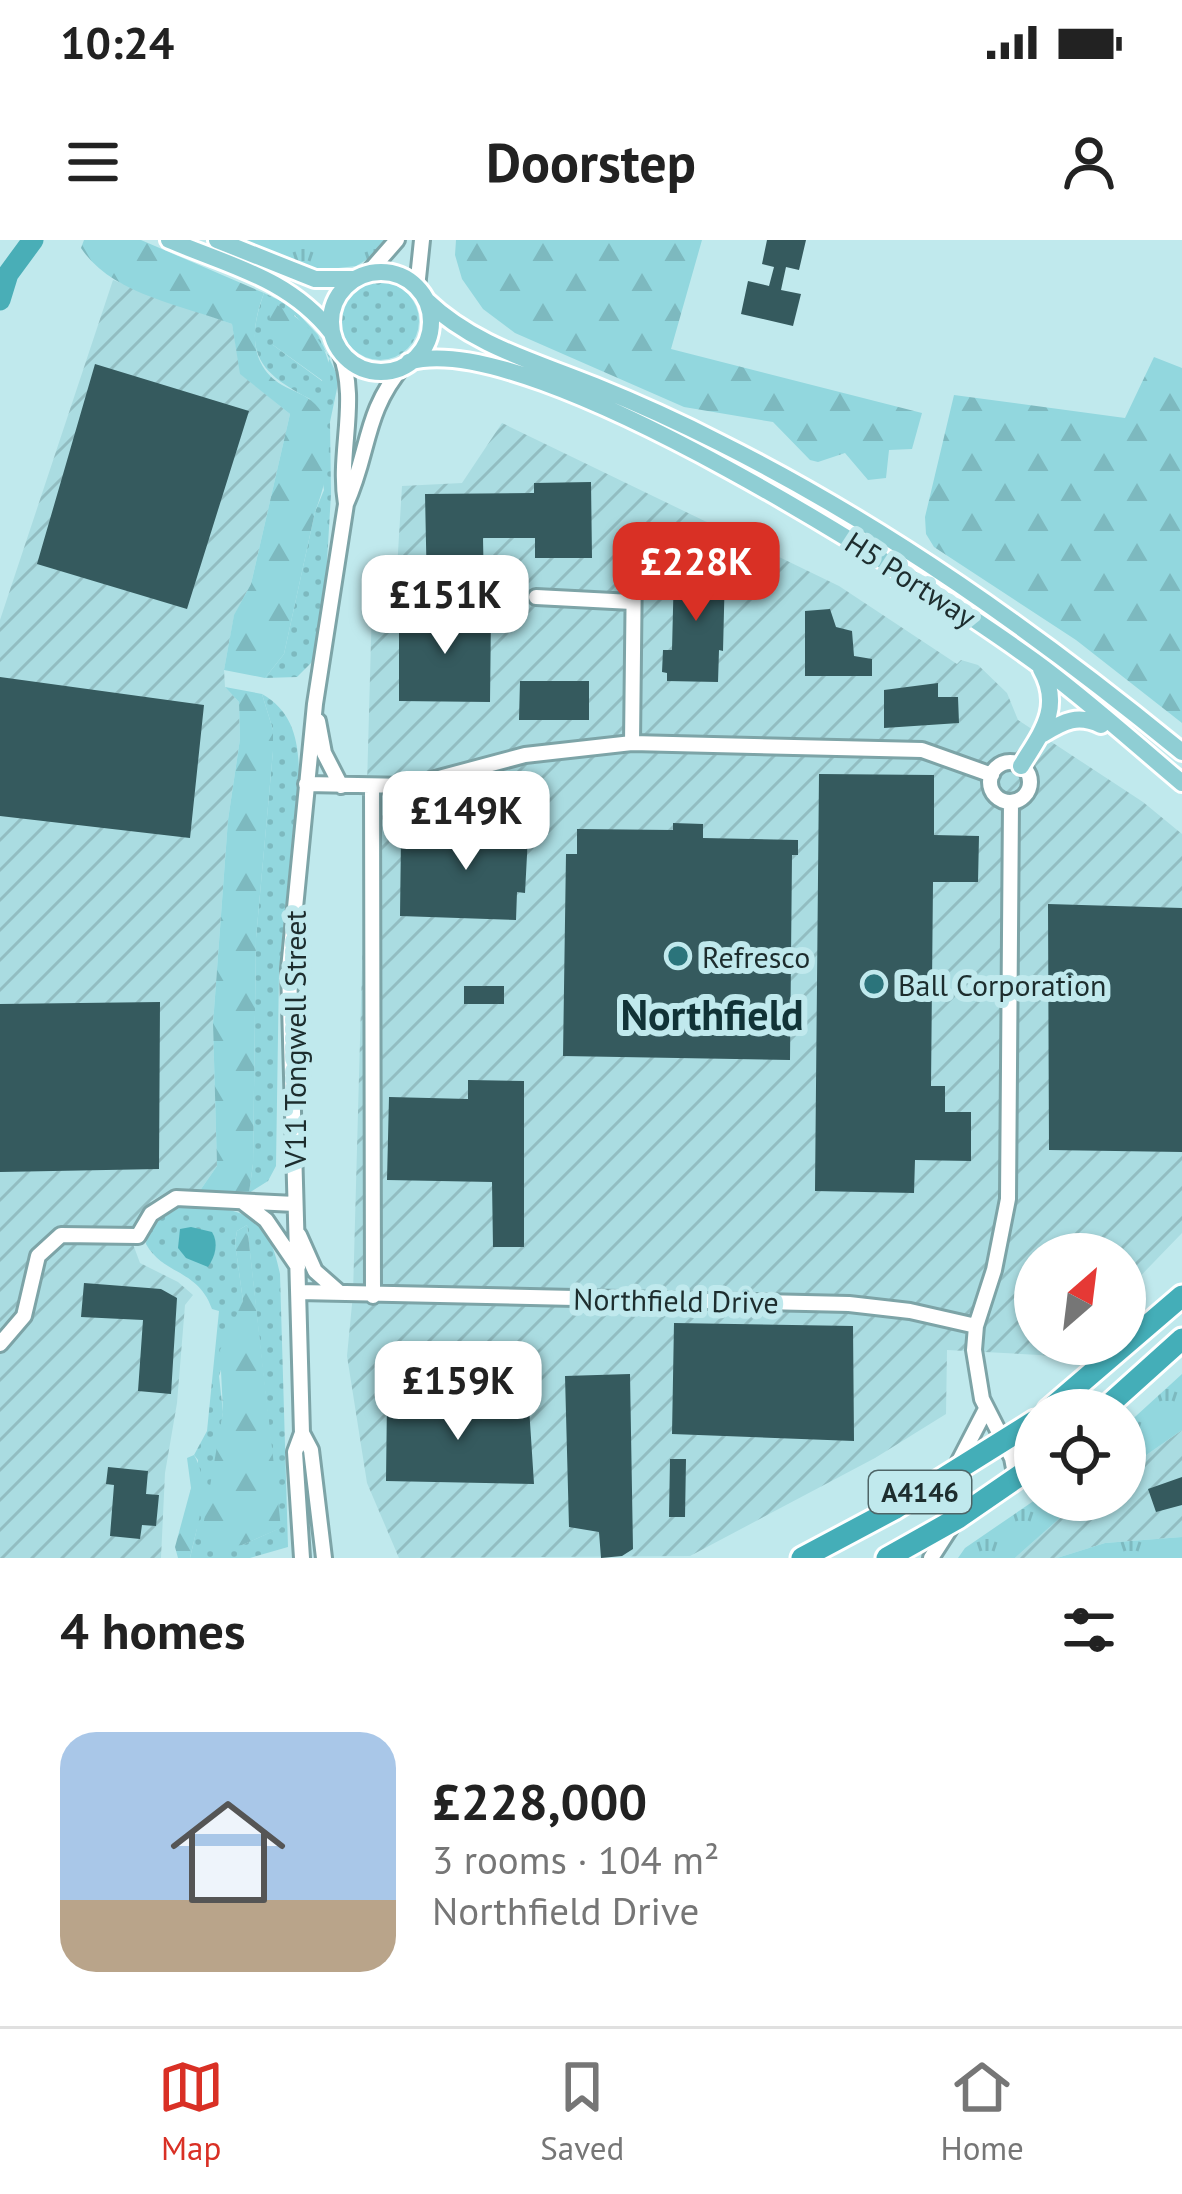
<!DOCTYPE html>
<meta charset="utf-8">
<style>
:root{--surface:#fff;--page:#f2f2f2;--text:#222;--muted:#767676;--line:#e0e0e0;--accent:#d93025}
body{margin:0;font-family:"PT Sans",sans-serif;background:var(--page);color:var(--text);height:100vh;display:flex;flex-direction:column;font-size:45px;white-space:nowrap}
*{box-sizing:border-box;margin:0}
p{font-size:39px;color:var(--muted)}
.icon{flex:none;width:66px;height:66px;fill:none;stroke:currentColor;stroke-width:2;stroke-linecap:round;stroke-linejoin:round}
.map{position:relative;height:1318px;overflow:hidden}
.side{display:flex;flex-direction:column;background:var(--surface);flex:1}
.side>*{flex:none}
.needle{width:78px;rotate:28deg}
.buttons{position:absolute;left:1014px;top:993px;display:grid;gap:24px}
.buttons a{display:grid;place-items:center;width:132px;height:132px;border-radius:50%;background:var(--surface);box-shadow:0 3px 9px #0004;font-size:60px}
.price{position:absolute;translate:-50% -102px;padding:0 27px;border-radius:24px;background:#fff;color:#222;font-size:39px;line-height:78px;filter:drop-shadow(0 3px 6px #0008)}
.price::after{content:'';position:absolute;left:50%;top:72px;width:36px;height:27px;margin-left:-18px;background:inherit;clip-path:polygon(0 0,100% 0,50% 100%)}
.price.active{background:var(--accent);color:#fff}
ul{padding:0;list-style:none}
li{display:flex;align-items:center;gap:36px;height:300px;padding:0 60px}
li+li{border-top:3px solid var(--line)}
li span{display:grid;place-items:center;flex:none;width:336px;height:240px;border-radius:36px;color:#555}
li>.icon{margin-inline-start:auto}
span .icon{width:144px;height:144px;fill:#fffc;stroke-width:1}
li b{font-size:51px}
h2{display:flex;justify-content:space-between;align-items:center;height:144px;padding:0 60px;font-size:51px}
.status{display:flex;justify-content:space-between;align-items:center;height:84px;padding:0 60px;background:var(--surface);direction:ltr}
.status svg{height:33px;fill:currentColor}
header{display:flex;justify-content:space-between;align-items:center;height:156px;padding:0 60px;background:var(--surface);font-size:54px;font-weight:800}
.menu{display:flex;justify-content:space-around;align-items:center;height:168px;border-top:3px solid var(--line);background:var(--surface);font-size:33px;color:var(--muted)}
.menu a{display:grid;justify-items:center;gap:6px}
.menu .active{color:var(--accent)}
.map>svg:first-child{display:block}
.industrial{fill:url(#industrial-furrows)}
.grass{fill:url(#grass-dots);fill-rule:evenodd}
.forest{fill:url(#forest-firs)}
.park{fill:url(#park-tufts)}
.water{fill:#49aeb7}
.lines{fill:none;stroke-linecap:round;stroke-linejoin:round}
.river{stroke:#49aeb7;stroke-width:21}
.building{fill:#355a5e}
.minor-casing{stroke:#7da4a7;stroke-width:20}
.major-casing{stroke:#fff;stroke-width:22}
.highway-casing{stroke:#fff;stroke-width:27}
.minor{stroke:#fff;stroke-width:14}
.major{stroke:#8fced4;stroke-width:16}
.highway{stroke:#44aeb8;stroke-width:21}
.poi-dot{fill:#2b747b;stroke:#c0e9ed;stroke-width:4.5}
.labels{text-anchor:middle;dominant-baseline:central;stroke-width:12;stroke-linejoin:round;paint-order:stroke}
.shield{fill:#c0e9ed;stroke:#4e6567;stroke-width:3}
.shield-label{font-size:27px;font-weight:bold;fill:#1d2d2e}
.street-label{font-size:30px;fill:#1d2d2e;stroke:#c0e9ed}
.poi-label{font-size:30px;fill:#1d2d2e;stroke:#c0e9ed;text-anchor:start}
.district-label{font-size:42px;font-weight:bold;fill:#113337;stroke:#c0e9ed}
</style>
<div class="status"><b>10:24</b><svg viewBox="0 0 49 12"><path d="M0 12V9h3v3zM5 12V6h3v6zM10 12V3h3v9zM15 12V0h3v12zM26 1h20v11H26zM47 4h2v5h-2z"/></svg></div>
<header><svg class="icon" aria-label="menu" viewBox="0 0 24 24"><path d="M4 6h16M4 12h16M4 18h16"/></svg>Doorstep<svg class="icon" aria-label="person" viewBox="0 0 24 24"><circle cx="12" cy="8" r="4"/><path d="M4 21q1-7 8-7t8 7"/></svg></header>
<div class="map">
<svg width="1182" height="1318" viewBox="0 0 1182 1318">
<defs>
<pattern id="industrial-furrows" width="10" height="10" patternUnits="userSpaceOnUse" patternTransform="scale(3)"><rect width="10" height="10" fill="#aadce1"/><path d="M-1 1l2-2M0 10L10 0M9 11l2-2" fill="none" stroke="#92bdc1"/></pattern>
<pattern id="grass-dots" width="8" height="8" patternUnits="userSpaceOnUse" patternTransform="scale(3)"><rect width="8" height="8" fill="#92d7de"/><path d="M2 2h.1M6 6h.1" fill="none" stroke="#7db9bf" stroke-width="1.8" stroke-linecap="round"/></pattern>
<pattern id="forest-firs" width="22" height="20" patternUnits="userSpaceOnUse" patternTransform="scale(3)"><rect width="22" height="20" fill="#92d7de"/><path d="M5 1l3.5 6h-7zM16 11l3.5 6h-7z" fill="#7db9bf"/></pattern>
<pattern id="park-tufts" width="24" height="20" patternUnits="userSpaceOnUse" patternTransform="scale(3)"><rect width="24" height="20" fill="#92d7de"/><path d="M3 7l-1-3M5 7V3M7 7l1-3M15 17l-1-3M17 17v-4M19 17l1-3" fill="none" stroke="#7db9bf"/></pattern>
</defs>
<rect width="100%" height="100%" fill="#c0e9ed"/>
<!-- industrial -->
<path class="industrial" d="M113,40L232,84L241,134L290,174L251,344L234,376L224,430L225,447L239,462L240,499L228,580L213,784L217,926L199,952H167L151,961L130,996L140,1023L178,1042L193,1055L185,1065L177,1163L165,1233L161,1318H0V380Z
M502,183L839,346L957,424L961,420L978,425L1007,453L1018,480L1143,562L1182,594V993L1125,1052V1014H1035V1104H1070L1057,1116L947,1110L946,1174L875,1218L690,1316L399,1318L367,1243L347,1116L353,1054L372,364L395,362L402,246L462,243Z
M1182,1190V1297L1105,1303L1057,1318H1015L1080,1260H1125V1230Z"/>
<!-- grass -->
<path class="grass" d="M341 81a39 39 0 1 1 78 0a39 39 0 1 1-78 0Z
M264,53L291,66L318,95L339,139L330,182L331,254L325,356L313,421L297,437L265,438L284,414L315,272L324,250L310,159C258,132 243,112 264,53ZM295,75L330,117L322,141L273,105L274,86Z
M262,454C292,471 298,498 299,531L279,732L276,926L268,941L249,953L253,924L256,698L273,511V490Z
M182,964C241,970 267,969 280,1034L288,1307L250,1318H190L197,1288L198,1220L194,1215L207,1191L219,1071L212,1069C198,1029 163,1035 146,1004C148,983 163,969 182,964ZM247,985L280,1288L242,1305L220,1194L223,1172L219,1136L243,1061L235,1002L237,991Z"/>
<!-- forest -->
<path class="forest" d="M84,0H141L264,53C251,87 248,124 282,145C293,151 306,155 315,164C340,188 326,244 315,272L284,414L265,438L224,430L234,375L251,344L290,174L240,134L232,84C182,65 111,54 81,8Z
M456,0H702L671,109L922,173L912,209L889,210L886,238L868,240L845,213L818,222L810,220L773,182L684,167L515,93L483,69L462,39L455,15Z
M270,61C305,80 334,104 330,146L273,105C274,89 267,77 270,61Z
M1154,117L1182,128V483L1076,400L934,307L926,294L925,277L954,155L1125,178Z
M225,447L262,454L273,490V511L256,698L253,924L249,953L244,954L199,952L217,926L213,784L228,580L240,499L239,462Z
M247,985L281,1288L242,1305L208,1309L201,1298L223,1172L220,1110L243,1061L235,1003L237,991Z
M194,1215C212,1246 197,1285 190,1318H178L175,1307L191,1248L187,1218Z"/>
<!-- park -->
<path class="park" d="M217,0H389L376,14L356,26L294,33Z
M1182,1134V1190L1125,1230V1186Z
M1035,1260H1080L1015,1318H958L965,1308Z
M1182,1297V1318H1057L1105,1303Z"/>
<!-- water -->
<path class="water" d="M191,987L212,992C219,1003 215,1017 208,1027L186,1018L178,1008L180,989Z"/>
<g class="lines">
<!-- river -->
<path class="river" d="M0,60L8,34L33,0"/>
</g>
<!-- building -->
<path class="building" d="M767,0H806L799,30L786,27L781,50L801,54L793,86L741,74L748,41L769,46L774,27L762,24Z
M95,124L249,171L187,369L37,324Z
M591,242L592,318H535V298H483L484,351H427L425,254L534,253V243Z
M681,323H713L712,329L725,330L723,411L719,410L718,442L667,441V433L662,432L663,410H672L674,329H681Z
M830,369L836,387L852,391L854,416L872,419V436H805V371Z
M399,372L491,373L490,462L399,461Z
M0,437L204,465L190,598L0,576Z
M520,441H589V480H519Z
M938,443V457H958L959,483L884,488V450Z
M819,534L934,535V595L979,596L978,642H933L931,846H945V872H971V921L915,920L914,953L815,951Z
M529,577L525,653L517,652L516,680L400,676L401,597L470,601V590L488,589L489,579Z
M673,583L703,584V598L798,600V615H792L790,820L563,816L566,614H577V589L673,590Z
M1048,664L1182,668V912L1049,910Z
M464,746H504V764H464Z
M160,762L159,929L0,932V764Z
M468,840L524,841V1007H493L492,942L387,940L389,857L468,859Z
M84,1043L161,1049L177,1058L171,1154L138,1151L143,1080L81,1077Z
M674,1083L853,1086L854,1201L672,1194Z
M630,1134L633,1309L622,1316L601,1318L599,1292L569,1287L565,1136Z
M387,1160L529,1167L534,1244L386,1241Z
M670,1219H686L685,1277H669Z
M108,1227L148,1231L146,1254L159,1255L156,1286L142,1285L140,1299L110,1296L114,1245L106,1244Z
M1182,1237V1265L1156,1272L1148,1249Z"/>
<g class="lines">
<defs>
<path id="minor" d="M368,33L397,0
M417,48L422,0
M339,109C360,161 337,211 346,264
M536,357L632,362
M318,481L324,513L341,546
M632,503L634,323
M990 542a20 20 0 1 1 40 0a20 20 0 1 1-40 0Z
M306,544L409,546L525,515L632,503L922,510L992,535
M372,548L373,1056
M1011,562L1008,959L994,1030L976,1086L974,1110L982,1159L1012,1218L1016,1239
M244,963L266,980L298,1027
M299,995L315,1031L340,1053
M299,1052L849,1064L910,1071L976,1086
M0,1104L24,1076L38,1016L61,995L138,996L151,974L176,958L295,964
M302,1193L311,1210L324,1318
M1012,1218L1035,1213
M958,1223L986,1169
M302,1318L295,1212L302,1193L289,729L315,464L346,264C370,212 363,173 404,125
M931,1318L951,1287"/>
<path id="major" d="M169,0C230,26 289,38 332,93
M217,0L315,39H352
M331 82a50 50 0 1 1 100 0a50 50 0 1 1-100 0Z
M426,60C474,106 534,121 595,146C637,163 679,182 720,203C886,286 1038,394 1182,512
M409,122C531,85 927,344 1034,421C1085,458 1133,502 1182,543
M1043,494C1064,481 1078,474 1101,485
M1021,526C1041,493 1063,468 1041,429"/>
<path id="highway" d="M1049,1170L1182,1056
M1103,1170L1182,1099
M802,1318L894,1269L1035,1181
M887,1318L958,1278L1035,1225"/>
</defs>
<!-- minor casing -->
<use href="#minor" class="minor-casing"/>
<!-- major casing -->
<use href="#major" class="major-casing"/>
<!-- highway casing -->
<use href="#highway" class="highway-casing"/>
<!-- minor -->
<use href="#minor" class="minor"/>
<!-- major -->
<use href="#major" class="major"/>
<!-- highway -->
<use href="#highway" class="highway"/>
</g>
<!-- markers -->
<g class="poi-dot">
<circle cx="678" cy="716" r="12"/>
<circle cx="874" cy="744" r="12"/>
</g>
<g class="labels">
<!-- shield labels -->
<rect class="shield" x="869" y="1231" width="102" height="42" rx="9"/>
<g class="shield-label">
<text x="920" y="1252">A4146</text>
</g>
<!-- street labels -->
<g class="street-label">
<text transform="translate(911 339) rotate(33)">H5 Portway</text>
<text transform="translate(294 799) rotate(-90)">V11 Tongwell Street</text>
<text transform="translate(676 1060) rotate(1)">Northfield Drive</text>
</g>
<!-- poi labels -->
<g class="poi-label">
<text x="702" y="716">Refresco</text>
<text x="898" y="744">Ball Corporation</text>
</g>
<!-- district labels -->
<g class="district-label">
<text x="712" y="774">Northfield</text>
</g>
</g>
</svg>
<div class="buttons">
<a><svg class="needle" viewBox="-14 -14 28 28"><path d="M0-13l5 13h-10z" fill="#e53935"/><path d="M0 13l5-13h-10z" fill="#767676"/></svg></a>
<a><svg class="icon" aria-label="locate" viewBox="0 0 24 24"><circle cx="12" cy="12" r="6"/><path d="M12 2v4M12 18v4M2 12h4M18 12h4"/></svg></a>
</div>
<b class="price active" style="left:696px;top:384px">£228K</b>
<b class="price" style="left:445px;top:417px">£151K</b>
<b class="price" style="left:466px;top:633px">£149K</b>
<b class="price" style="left:458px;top:1203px">£159K</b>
</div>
<section class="side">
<h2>4 homes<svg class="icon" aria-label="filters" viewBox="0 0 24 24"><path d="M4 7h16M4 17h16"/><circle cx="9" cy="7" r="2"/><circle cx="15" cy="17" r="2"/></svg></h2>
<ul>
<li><span style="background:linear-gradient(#a9c7e8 70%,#b9a48a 0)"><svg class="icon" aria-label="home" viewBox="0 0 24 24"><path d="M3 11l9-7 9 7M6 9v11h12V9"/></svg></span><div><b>£228,000</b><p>3 rooms · 104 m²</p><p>Northfield Drive</p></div></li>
</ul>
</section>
<nav class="menu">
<a class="active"><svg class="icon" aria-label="map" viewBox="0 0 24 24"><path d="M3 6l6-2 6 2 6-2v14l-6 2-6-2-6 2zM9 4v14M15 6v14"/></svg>Map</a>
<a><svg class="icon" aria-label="saved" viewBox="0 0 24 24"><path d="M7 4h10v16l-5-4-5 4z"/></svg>Saved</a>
<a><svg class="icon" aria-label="home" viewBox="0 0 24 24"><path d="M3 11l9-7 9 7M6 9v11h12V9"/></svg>Home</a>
</nav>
